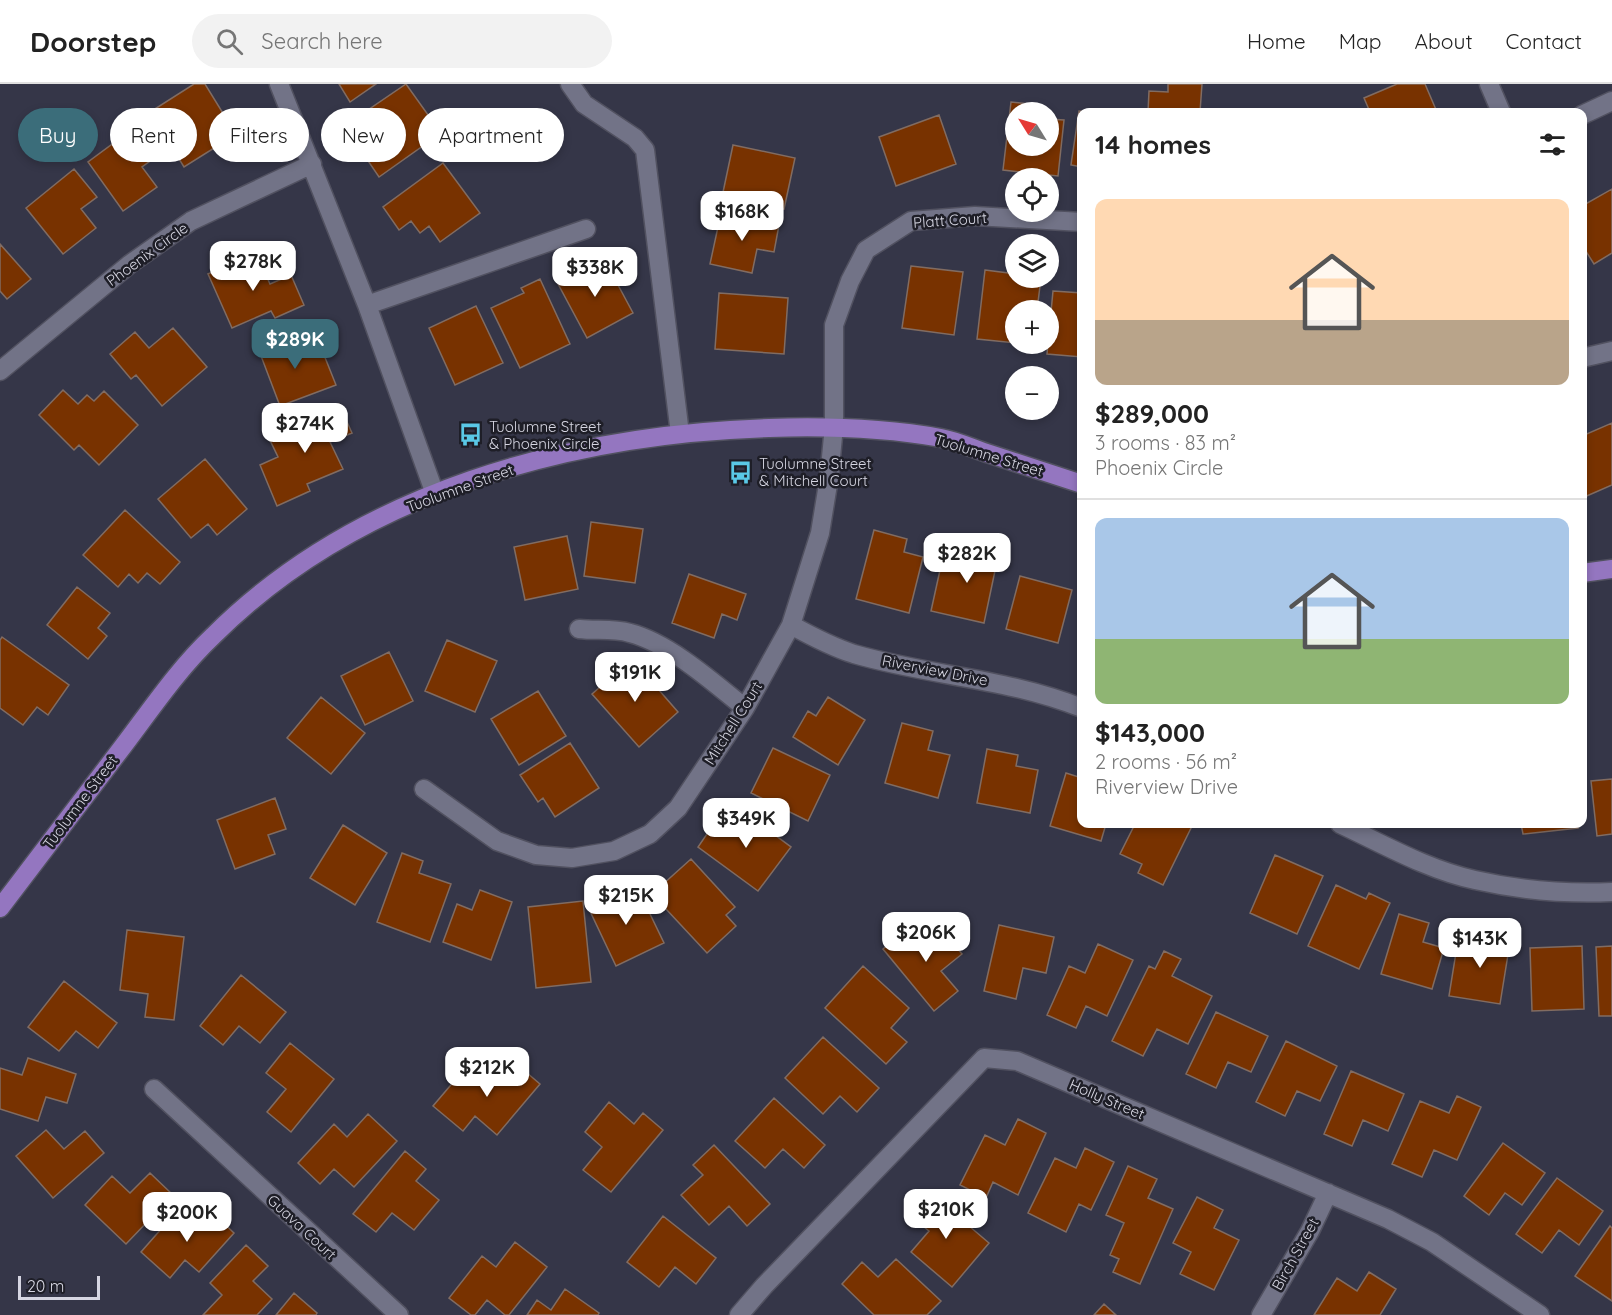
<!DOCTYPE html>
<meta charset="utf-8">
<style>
:root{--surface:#fff;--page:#f2f2f2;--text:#222;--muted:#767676;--line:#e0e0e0;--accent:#3b6d7a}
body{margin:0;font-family:Quicksand,sans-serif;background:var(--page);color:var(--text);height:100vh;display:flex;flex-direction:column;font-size:22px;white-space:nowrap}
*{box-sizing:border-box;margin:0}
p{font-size:20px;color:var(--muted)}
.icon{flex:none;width:33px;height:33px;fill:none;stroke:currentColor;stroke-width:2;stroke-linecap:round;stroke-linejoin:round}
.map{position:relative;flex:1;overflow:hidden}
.panel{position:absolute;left:1077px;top:24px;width:510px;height:720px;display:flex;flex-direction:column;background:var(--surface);border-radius:12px;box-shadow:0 3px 9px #0003}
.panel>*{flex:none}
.top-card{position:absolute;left:18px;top:24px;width:570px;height:54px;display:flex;gap:12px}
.needle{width:39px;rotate:307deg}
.fabs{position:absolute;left:1005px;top:18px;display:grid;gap:12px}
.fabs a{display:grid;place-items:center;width:54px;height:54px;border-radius:50%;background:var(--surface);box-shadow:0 3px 9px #0003;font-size:30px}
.scale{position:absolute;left:18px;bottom:15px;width:82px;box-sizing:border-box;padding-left:6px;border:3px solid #d6d6e2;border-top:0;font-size:16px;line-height:21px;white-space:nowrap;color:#d6d6e2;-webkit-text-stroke:4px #1e1e27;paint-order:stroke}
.price{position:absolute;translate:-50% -51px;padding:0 14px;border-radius:12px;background:#fff;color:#222;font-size:20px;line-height:39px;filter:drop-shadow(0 2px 3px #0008)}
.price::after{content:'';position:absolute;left:50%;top:36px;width:18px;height:14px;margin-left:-9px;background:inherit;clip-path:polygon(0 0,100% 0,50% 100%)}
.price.on{background:var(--accent);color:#fff}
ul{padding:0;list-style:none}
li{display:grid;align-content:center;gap:12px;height:318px;padding:0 18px}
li+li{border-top:2px solid var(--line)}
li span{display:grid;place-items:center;height:186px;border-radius:12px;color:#555}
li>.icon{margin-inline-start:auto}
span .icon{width:108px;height:108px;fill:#fffc;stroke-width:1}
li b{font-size:26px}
h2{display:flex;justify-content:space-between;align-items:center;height:72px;padding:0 18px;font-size:26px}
.chip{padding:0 21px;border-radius:27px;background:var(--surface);box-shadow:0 3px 9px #0003;font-size:21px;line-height:54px}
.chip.on{background:var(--accent);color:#fff}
header{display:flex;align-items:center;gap:36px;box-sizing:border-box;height:84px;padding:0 30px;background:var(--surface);border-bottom:2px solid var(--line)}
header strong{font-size:28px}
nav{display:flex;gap:33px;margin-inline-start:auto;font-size:21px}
.search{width:420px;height:54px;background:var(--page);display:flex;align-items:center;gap:15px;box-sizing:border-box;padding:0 21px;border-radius:33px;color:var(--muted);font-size:22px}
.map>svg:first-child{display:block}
.building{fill:#783200;stroke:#816c62;stroke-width:1.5}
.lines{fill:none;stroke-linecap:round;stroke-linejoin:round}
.minor-casing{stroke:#515160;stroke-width:21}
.major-casing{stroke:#515160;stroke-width:21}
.minor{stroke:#727387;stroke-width:18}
.major{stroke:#9476c0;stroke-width:18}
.labels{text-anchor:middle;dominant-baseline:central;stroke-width:5;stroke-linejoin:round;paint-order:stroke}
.street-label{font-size:15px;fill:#d6d6e2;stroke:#1e1e27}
.poi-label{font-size:15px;fill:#d6d6e2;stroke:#1e1e27;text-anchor:start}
</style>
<header>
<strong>Doorstep</strong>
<div class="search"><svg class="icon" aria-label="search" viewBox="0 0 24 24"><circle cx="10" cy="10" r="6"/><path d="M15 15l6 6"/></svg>Search here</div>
<nav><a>Home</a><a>Map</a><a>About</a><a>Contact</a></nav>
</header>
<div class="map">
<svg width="1612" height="1231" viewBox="0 0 1612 1231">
<rect width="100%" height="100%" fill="#353648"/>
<!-- building -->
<path class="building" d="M194,0H205L229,39L211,50L219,61L184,83L150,28Z
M339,0H376L350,18Z
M406,0L441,49L379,93L362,68L382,53L365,28Z
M1168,0H1202L1200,28H1148L1149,7L1168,8Z
M1397,0H1425L1437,28H1370L1364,14Z
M1011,18L1038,21L1037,28H1016V62H1048V35L1064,36L1058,92L1003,86Z
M1079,27L1089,28H1082V83L1071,81Z
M939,31L956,80L896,102L879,53Z
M138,41L160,70L142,83L157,103L123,127L88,78Z
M733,61L795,74L784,125L722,113Z
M443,79L480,129L440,158L429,142L420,149L411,137L399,146L383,123Z
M74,85L97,113L81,125L96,144L63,170L26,124Z
M1612,105V169L1594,180L1582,161V122Z
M721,129L779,141L774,168L757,165L752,189L710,180Z
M0,160L31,195L7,215L0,207Z
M256,169L270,200L291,191L304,221L275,234L271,227L232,244L208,190Z
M603,173L633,229L587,254L557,198Z
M911,182L963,188L954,251L902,244Z
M985,186L1016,190V194H1041L1037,226H1016V259L977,255Z
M540,195L570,260L520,284L491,224L524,209L521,204Z
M1053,207L1082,209V273L1047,270Z
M719,209L788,214L784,270L715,265Z
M476,222L503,279L455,301L429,244Z
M173,244L207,283L162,322L136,291L131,295L110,270L135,248L149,264Z
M291,251L298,270L320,261L336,301L280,322L258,264Z
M63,306L78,320L87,311L94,317L104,307L138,341L99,381L79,361L74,366L39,331Z
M339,320L352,349L330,358L343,385L307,400L310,407L277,422L260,381L278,373L268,352Z
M1612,339V401L1582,414V352Z
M205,375L247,425L217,451L208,440L191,454L158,415Z
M125,426L180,478L160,500L147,489L138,499L129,490L118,503L83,471Z
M591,438L643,445L635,499L584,492Z
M874,446L907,455L904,468L923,473L909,529L856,515Z
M567,452L578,505L525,516L514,463Z
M971,457L1000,463L984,539L931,527L942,477L965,482Z
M689,490L746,510L737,536L722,530L714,554L672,539Z
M1020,492L1072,506L1058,559L1006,545Z
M77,503L110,529L98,544L107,552L88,575L47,541Z
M2,553L69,601L48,631L37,623L23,641L0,624V556Z
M447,556L497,577L475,628L425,607Z
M389,568L413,617L365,641L341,592Z
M632,575L678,628L639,663L592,610Z
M538,607L566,652L519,681L491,635Z
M321,613L365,649L331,690L287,654Z
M828,613L865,636L838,681L793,653L808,627L816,632Z
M902,639L933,647L928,666L950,671L938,714L885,699Z
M570,659L599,704L555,733L543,714L538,718L520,691Z
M773,664L830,691L808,737L751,709Z
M987,665L1018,671L1016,682L1038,686L1030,729L977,719Z
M1066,689L1082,694V740H1106L1101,757L1050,742Z
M1612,695V750L1597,752L1591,697Z
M275,714L286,745L268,751L275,770L235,785L217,736Z
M737,723L791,763L758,807L698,763L711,744L718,749Z
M1135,740H1193L1163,801L1138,789L1142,780L1120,770Z
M1521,740H1578V744L1523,750Z
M343,741L387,769L355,821L310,794Z
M402,769L423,777L419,789L451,800L430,858L377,838Z
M1275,771L1323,792L1297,850L1250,829Z
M691,775L735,823L726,831L736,842L707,869L652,810Z
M636,801L664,859L616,882L589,825Z
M1336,801L1366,815L1369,809L1390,819L1359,885L1308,862Z
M480,806L512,818L491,876L443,858L457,820L472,826Z
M583,817L591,898L536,904L528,823Z
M1399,830L1429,839L1423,858L1444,864L1432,905L1381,890Z
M936,838L962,870L941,887L958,907L934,927L883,865L901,849L910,860Z
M999,841L1054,853L1046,889L1023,884L1016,915L984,907Z
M127,846L184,853L174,936L145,933L148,910L120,906Z
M1459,850L1510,858L1500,920L1449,912Z
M1098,860L1133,876L1107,932L1086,922L1076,944L1047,931L1069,882L1085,889Z
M1582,862L1584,925L1532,927L1530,864Z
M1612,862V932H1599L1596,863Z
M1164,867L1181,875L1172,892L1212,912L1188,960L1157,945L1143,972L1112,957L1149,882L1155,885Z
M863,882L909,924L891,944L907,958L886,980L825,924Z
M241,891L286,928L260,959L239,942L223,961L200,942Z
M64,897L117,939L98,964L76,947L59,967L28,943Z
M1216,928L1268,952L1251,988L1228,978L1216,1004L1186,990Z
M823,953L879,1004L857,1028L840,1012L823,1030L785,994Z
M1286,957L1337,982L1320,1017L1297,1007L1285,1032L1256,1018Z
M290,959L334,995L291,1048L267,1028L286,1005L266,989Z
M28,974L76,990L67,1019L46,1013L38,1037L0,1025V984L22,991Z
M513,977L540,1000L497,1051L475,1032L463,1047L433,1022L467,982L492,1002Z
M1351,987L1404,1010L1388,1047L1363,1036L1352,1062L1324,1050Z
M1457,1012L1481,1023L1457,1076L1434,1066L1422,1093L1392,1080L1420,1017L1449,1029Z
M774,1014L825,1061L804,1084L783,1065L765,1084L735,1057Z
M609,1018L634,1040L643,1029L663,1046L611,1108L583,1086L602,1063L585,1048Z
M368,1030L397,1057L354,1103L334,1085L320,1100L298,1079L334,1040L347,1053Z
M1018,1035L1046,1049L1018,1111L993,1098L986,1114L960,1101L985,1051L1005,1061Z
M46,1046L64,1065L85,1047L104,1069L53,1114L16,1072Z
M1503,1059L1545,1089L1522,1121L1505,1109L1489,1131L1464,1112Z
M714,1061L770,1120L747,1142L729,1122L709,1141L681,1111L703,1091L693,1081Z
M1085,1064L1114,1078L1091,1126L1079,1120L1066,1148L1028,1129L1055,1074L1076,1084Z
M405,1067L426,1085L416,1097L439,1116L414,1146L392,1129L376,1148L353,1130Z
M1128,1082L1157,1095L1148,1114L1173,1125L1140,1200L1113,1188L1119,1175L1110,1171L1124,1139L1106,1131Z
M150,1089L173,1111L126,1160L85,1121L112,1092L130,1109Z
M1557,1094L1603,1127L1579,1161L1559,1146L1542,1169L1516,1150Z
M928,1107L989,1159L952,1203L911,1168L929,1147L908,1130Z
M1197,1113L1223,1126L1214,1144L1239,1156L1214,1206L1180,1190L1191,1168L1173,1159Z
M177,1127L197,1145L212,1128L234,1149L199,1188L185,1176L170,1194L141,1168Z
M663,1132L716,1174L696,1200L675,1183L659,1203L627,1178Z
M1610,1142L1612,1144V1217L1575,1192Z
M515,1158L547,1183L509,1231H505L487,1216L475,1231H471L449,1214L482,1172L496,1183Z
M246,1161L268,1182L253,1197L272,1215L257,1231H203L222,1211L210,1199Z
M896,1175L941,1217L927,1231H874L842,1200L862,1178L878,1193Z
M1369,1188L1396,1205L1380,1231H1314L1337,1194L1357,1207Z
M565,1205L599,1229L598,1231H527L537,1216L551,1226Z
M294,1209L317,1229L316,1231H276Z
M1104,1220L1116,1231H1094Z"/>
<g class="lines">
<defs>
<path id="minor" d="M279,0L367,221L435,410
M570,0L584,20L635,54L645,66L680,350
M1489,0L1501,28
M1582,31L1612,17
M367,221L586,145
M1582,274L1612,267
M0,287L130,180L191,137L312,80
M791,541C811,552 832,563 854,570C930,592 1006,594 1082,624
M579,545C596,547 613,544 630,549C669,559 713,598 745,624
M424,705L497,757L536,771L572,774L614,767L650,750L678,724L745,624L791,541L820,449L829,394L834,342V241L850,197L866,166L911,137L975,132L1082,138
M1340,740C1383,760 1428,786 1475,796C1519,806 1567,810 1612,808
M154,1005L399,1231
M739,1231L764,1202L984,974L1017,977L1388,1135L1432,1158L1540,1231
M1261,1231L1310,1147L1328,1109"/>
<path id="major" d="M1582,489L1612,485
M0,824C41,770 83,715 124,661C152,624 179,584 213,552C357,408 570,350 769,344C827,342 885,344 941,354C958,357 974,365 990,370C1021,380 1051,390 1082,400"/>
</defs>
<!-- minor casing -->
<use href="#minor" class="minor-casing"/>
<!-- major casing -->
<use href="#major" class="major-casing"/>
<!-- minor -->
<use href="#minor" class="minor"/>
<!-- major -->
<use href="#major" class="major"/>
</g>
<!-- icons -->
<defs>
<symbol id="bus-bare" viewBox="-9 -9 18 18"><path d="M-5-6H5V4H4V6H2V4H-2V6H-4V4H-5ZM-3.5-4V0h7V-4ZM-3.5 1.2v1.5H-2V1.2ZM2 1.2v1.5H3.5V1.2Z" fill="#5ac8e6" stroke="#1e1e27" stroke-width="2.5" paint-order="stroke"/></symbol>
</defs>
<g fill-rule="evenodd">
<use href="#bus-bare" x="454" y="334" width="33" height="33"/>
<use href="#bus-bare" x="724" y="372" width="33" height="33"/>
</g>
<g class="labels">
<!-- street labels -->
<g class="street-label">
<text transform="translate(950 136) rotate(-4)">Platt Court</text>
<text transform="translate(147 170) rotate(-36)">Phoenix Circle</text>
<text transform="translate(989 371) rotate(17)">Tuolumne Street</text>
<text transform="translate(460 404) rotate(-20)">Tuolumne Street</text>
<text transform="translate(935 586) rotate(11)">Riverview Drive</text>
<text transform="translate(733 639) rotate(-58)">Mitchell Court</text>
<text transform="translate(80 718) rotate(-53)">Tuolumne Street</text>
<text transform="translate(1107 1015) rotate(23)">Holly Street</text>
<text transform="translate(302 1143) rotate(43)">Guava Court</text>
<text transform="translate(1295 1170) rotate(-61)">Birch Street</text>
</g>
<!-- poi labels -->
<g class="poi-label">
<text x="489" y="342">Tuolumne Street<tspan x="489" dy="17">&amp; Phoenix Circle</tspan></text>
<text x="759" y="379">Tuolumne Street<tspan x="759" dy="17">&amp; Mitchell Court</tspan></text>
</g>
</g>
</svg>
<div class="fabs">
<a><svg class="needle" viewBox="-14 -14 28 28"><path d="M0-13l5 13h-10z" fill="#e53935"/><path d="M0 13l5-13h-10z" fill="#767676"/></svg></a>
<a><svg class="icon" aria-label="locate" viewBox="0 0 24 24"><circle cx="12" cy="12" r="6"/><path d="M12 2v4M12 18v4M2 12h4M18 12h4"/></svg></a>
<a><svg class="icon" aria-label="layers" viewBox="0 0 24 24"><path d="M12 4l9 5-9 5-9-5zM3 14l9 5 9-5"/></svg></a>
<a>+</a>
<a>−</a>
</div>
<div class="scale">20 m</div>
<b class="price" style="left:742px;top:158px">$168K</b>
<b class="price" style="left:253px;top:208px">$278K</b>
<b class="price" style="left:595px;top:214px">$338K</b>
<b class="price on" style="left:295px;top:286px">$289K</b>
<b class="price" style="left:305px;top:370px">$274K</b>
<b class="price" style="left:967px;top:500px">$282K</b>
<b class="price" style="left:635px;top:619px">$191K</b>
<b class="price" style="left:746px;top:765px">$349K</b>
<b class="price" style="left:626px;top:842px">$215K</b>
<b class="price" style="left:926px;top:879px">$206K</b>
<b class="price" style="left:1480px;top:885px">$143K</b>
<b class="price" style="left:487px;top:1014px">$212K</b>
<b class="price" style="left:946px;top:1156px">$210K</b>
<b class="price" style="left:187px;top:1159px">$200K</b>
<div class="top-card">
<a class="chip on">Buy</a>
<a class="chip">Rent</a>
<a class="chip">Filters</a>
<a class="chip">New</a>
<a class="chip">Apartment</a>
</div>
<section class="panel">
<h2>14 homes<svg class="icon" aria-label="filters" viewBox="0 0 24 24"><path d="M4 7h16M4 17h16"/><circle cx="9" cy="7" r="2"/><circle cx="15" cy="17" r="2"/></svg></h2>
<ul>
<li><span style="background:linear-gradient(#ffd9b3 65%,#b9a48a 0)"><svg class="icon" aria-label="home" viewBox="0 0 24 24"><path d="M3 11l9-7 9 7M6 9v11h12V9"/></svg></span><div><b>$289,000</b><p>3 rooms · 83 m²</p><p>Phoenix Circle</p></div></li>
<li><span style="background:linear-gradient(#a9c7e8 65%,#8fb573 0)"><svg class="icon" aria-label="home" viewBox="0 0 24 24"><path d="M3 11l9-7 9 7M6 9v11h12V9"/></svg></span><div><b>$143,000</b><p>2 rooms · 56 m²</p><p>Riverview Drive</p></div></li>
</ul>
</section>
</div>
